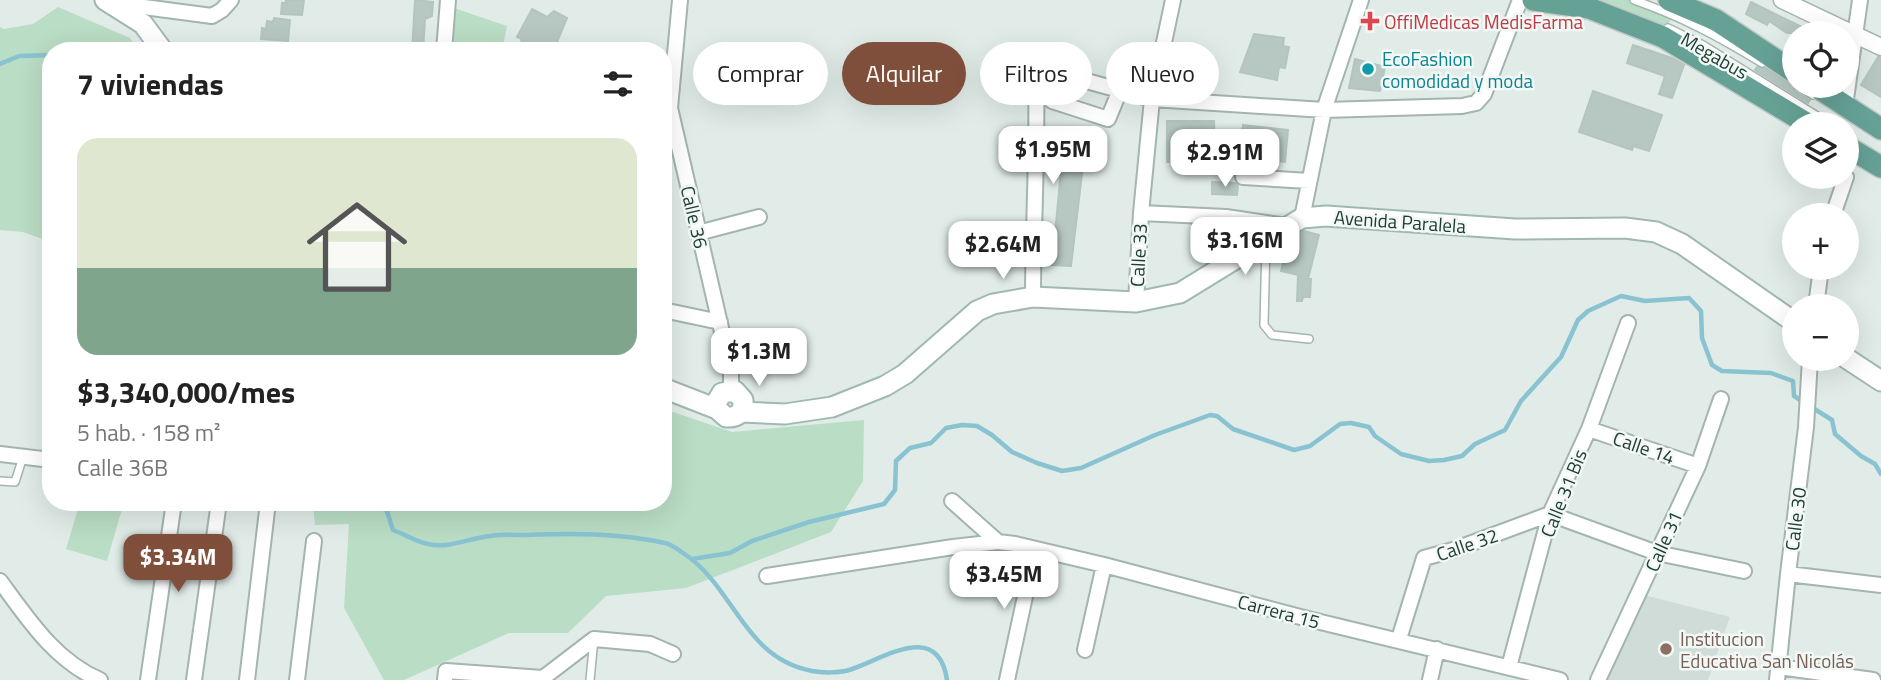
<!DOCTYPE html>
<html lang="es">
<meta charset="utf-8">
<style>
:root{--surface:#fff;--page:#f2f2f2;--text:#222;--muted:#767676;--accent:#804f3b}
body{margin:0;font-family:"Titillium Web",sans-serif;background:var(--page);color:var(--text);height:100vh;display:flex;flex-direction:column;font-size:26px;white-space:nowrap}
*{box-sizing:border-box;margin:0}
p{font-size:23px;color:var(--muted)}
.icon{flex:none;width:38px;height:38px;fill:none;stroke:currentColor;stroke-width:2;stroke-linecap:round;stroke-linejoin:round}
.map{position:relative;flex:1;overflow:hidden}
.drawer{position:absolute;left:42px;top:42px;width:630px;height:469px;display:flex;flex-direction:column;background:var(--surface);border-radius:28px;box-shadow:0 7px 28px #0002}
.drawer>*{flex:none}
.hud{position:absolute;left:693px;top:42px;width:665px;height:63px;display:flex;gap:14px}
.tools{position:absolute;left:1782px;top:21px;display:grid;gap:14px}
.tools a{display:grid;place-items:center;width:77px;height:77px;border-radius:50%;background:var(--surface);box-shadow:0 7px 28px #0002;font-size:35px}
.price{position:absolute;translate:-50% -60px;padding:0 16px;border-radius:14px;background:#fff;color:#222;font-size:23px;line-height:46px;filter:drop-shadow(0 2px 4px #0008)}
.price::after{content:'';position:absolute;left:50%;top:42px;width:21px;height:16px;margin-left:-10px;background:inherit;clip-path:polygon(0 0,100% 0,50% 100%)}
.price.selected{background:var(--accent);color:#fff}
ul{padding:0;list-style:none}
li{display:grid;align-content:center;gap:14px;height:371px;padding:0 35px}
li span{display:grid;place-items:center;height:217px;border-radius:21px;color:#555}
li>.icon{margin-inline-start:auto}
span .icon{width:126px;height:126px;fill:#fffc;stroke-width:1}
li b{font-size:30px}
h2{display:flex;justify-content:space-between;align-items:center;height:84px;padding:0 35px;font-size:30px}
.pill{padding:0 24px;border-radius:32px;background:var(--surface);box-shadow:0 7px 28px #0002;font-size:24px;line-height:63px}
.pill.selected{background:var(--accent);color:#fff}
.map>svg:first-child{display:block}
.built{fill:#cfdcd7}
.green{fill:#baddc5}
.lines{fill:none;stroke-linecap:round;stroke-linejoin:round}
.stream{stroke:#89c3d1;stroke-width:4.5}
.building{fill:#b7c7c1;stroke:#b4c5bf;stroke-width:2}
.service-casing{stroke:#a4b4af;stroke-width:10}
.minor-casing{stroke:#a4b4af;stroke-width:18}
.tertiary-casing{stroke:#a4b4af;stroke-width:19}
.secondary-casing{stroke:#a0b8b0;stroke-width:23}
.primary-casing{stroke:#c1c9c7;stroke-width:24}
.service{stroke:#fff;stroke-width:7}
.minor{stroke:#fff;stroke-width:14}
.tertiary{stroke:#fff;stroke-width:16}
.secondary{stroke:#fff;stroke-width:19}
.primary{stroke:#66a195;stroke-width:21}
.health-dot{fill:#e0444e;stroke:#f2f8f5;stroke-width:2.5}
.culture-dot{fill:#0f9aa8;stroke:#f2f8f5;stroke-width:2.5}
.education-dot{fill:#8d6e63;stroke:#f2f8f5;stroke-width:2.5}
.labels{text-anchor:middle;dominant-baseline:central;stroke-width:5;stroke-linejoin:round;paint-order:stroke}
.health-label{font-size:19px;fill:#be3a42;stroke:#f2f8f5;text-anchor:start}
.street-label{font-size:19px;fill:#213d36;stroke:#f2f8f5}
.culture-label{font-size:19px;fill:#0d838f;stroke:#f2f8f5;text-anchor:start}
.education-label{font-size:19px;fill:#785e54;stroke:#f2f8f5;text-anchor:start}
</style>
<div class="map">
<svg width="1881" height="680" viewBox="0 0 1881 680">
<rect width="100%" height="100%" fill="#e1ece8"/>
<!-- built -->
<path class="built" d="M1640,594L1730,617L1708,680H1598Z"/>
<!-- green -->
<path class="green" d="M1592,0H1634L1673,13L1667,28Z
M58,7L130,38L138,51H51V242L23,232L0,230V27L4,29L33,24Z
M454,8L507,26L502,51H456L451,48Z
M673,412L732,432L864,420L863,481L831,532L686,588L606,596L568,633H509L404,680H384L344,608L349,524L315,525L313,505L306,502H663V421Z
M80,502H124L107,561L66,549Z"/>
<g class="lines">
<!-- stream -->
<path class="stream" d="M0,64L19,56L51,55
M384,502L393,530C404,534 416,542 428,544C448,549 470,538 490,536C502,534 515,535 527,535C573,533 620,533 665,543C671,544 677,549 683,553C735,587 743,658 812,671C822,673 840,673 849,670C882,660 938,619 947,680
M692,559L730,553L752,541L809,522L884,504L895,490L896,461L910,448L931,443L946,428L962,425L977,426L992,435L1012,452L1037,463L1062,471L1081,468L1155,435L1210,415L1217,416L1233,429L1294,450L1310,446L1340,424L1351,423L1369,427L1375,436L1401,454L1429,461L1444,460L1462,456L1475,444L1505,430L1521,401L1561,357L1578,320L1588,311L1621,296L1645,301L1689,298L1701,311L1702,338L1712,365L1722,371L1771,373L1793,381L1794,396L1832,420L1835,434L1861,456L1875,464L1881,474"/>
</g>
<!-- building -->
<path class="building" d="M286,0H304L302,15L281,14L282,3H286Z
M415,0L433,2L432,16L425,19L423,51H412Z
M1751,2L1773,13L1814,33H1787L1769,21L1767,25L1746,14Z
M532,9L547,17L554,11L567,18L557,42L573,51H518L522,39L517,37Z
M274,18L290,20L288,41L261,39L262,28L266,29L267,21L273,22Z
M1254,34L1284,38L1283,46L1289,47L1285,68L1279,67L1277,80L1240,72Z
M1633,45L1672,58L1684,65L1672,98L1659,94L1665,76L1627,63Z
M1878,57H1881V97L1861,85Z
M1355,59L1385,67L1380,91L1349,88Z
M1757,67L1765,68L1793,85L1795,91L1810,100L1808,103L1755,70Z
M1593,91L1662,115L1649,151L1633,146L1632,150L1579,132Z
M1167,121H1214L1215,162H1167Z
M1243,125L1288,130L1285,162L1250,158L1251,154L1240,153Z
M1065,129L1087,132L1071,266L1052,265Z
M1212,182L1235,183L1238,185L1237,195L1212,194Z
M1304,231L1319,235L1308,279H1311L1310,297H1303L1302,301H1297L1298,275L1281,271L1289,240Z"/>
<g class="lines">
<defs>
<path id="service" d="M1634,0C1682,17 1718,36 1762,63
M1668,28L1703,45L1830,124
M1799,86L1813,95
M1266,242L1264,325L1272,335L1309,339
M0,481L15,482L23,457
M590,680L594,639"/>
<path id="minor" d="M680,0L670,108L731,371V391
M114,3L212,16L222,10L231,0
M444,51L448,0
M1052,101L1108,119L1120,90
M1845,106L1860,0
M1243,177L1309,181
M1141,213L1226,217L1287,226
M1833,215L1846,177
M1302,218L1324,110L1361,0
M698,233L759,217
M1033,297C1033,223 1038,149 1036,75L1039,68L1152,99L1324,110L1462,106L1476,103L1484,94L1520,0
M1136,302L1141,213L1152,99L1173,0
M1816,306L1821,268
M663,310L720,322
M1589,429L1698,466
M0,454L51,460
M952,501L998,542
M1788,574L1881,585
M767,576L953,547L998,542L1015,544L1104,565L1308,619L1560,680
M0,581C28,619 55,661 100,680
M1399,639L1424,558L1453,550L1550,514L1657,553L1744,571
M1085,650L1104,565
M1509,667L1550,514L1589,429L1628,323
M1778,667L1873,680
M148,680L174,502
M194,680L219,502
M247,680L268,502
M297,680L314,541
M445,680L446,671L543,678L594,639L650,644L673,654
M1007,680L1035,550
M1430,680L1437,649
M1598,680L1698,466L1721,399
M1777,680L1788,574L1806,427L1810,359"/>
<path id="tertiary" d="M1782,0L1881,47"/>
<path id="secondary" d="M105,0L143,24L163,51
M1846,358L1881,381
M663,388L717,409L726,417C738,418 744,412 743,400L735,391L722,393L716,403L717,409
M742,412L785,414L832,407L885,386L905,374L977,311L993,304L1033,297L1136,302L1180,293L1302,218L1326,216L1515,229L1625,228L1656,232L1682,244L1794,322"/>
<path id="primary" d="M1533,0L1589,8L1663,37L1808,124
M1669,0L1716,20L1794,72
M1815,86L1881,129
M1846,146L1881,167"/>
</defs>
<!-- service casing -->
<use href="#service" class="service-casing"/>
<!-- minor casing -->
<use href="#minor" class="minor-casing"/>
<!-- tertiary casing -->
<use href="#tertiary" class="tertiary-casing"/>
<!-- secondary casing -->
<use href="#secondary" class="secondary-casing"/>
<!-- primary casing -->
<use href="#primary" class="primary-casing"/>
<!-- service -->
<use href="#service" class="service"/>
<!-- minor -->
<use href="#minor" class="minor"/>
<!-- tertiary -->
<use href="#tertiary" class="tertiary"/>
<!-- secondary -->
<use href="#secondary" class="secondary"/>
<!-- primary -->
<use href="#primary" class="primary"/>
</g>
<!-- markers -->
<path class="health-dot" d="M1366.5 10.5h7v7h7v7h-7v7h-7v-7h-7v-7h7z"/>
<circle class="culture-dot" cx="1368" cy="69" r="7"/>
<circle class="education-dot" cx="1666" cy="649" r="7"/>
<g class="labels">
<!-- health labels -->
<g class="health-label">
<text x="1384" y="21">OffiMedicas MedisFarma</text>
</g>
<!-- street labels -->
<g class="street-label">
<text transform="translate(1715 55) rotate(30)">Megabus</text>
<text transform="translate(695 217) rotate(77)">Calle 36</text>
<text transform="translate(1400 221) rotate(4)">Avenida Paralela</text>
<text transform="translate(1138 255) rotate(-87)">Calle 33</text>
<text transform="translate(1644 447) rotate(19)">Calle 14</text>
<text transform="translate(1563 493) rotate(-68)">Calle 31 Bis</text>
<text transform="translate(1795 519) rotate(-83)">Calle 30</text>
<text transform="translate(1663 541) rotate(-66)">Calle 31</text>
<text transform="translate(1467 544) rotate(-19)">Calle 32</text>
<text transform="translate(1279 611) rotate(15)">Carrera 15</text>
</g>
<!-- culture labels -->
<g class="culture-label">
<text x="1382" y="58">EcoFashion<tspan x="1382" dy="22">comodidad y moda</tspan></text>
</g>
<!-- education labels -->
<g class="education-label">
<text x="1680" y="638">Institucion<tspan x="1680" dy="22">Educativa San Nicolás</tspan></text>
</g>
</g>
</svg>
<div class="tools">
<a><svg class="icon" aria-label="locate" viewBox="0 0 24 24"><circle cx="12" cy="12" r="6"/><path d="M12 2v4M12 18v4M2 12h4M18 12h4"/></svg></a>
<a><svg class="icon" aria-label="layers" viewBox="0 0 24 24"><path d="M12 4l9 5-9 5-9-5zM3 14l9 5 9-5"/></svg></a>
<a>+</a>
<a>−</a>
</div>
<b class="price" style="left:1053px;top:186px">$1.95M</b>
<b class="price" style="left:1225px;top:189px">$2.91M</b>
<b class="price" style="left:1245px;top:277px">$3.16M</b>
<b class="price" style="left:1003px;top:281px">$2.64M</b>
<b class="price" style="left:759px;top:388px">$1.3M</b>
<b class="price selected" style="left:178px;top:594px">$3.34M</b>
<b class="price" style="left:1004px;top:611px">$3.45M</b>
<div class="hud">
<a class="pill">Comprar</a>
<a class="pill selected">Alquilar</a>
<a class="pill">Filtros</a>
<a class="pill">Nuevo</a>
</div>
<section class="drawer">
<h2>7 viviendas<svg class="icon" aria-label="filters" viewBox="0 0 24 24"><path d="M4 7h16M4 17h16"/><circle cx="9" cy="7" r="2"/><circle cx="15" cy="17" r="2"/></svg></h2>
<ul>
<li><span style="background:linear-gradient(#dfe7d0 60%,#7fa58c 0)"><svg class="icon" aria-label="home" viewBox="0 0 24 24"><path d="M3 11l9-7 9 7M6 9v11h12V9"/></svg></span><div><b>$3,340,000/mes</b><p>5 hab. · 158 m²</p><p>Calle 36B</p></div></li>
</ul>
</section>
</div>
